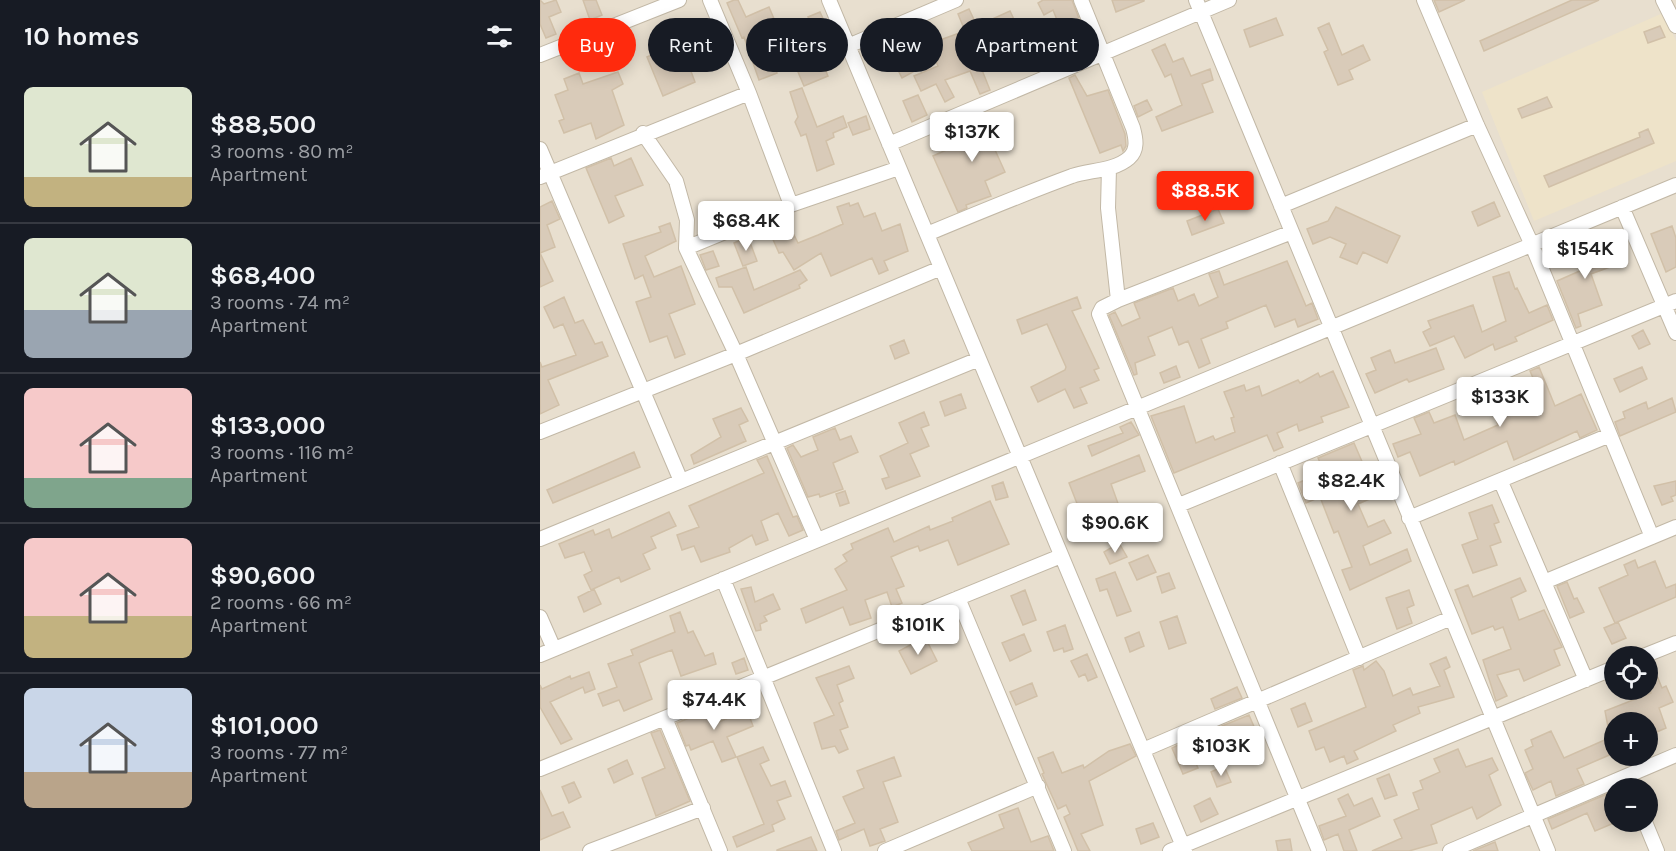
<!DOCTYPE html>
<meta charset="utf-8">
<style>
:root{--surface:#171b24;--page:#242831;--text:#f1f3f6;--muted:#9ea1a6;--line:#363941;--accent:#ff2a0d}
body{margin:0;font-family:Karla,sans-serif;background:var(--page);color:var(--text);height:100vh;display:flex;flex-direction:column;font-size:22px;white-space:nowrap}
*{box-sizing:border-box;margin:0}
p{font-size:20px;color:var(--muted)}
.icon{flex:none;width:33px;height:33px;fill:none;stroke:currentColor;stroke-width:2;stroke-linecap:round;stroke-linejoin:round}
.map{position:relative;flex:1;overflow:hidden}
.panel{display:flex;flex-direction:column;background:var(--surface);width:540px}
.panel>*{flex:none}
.hud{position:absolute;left:18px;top:18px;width:570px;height:54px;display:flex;gap:12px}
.tools{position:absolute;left:1064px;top:646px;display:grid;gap:12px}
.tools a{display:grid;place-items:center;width:54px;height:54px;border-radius:50%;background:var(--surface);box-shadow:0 3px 15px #0003;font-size:30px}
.price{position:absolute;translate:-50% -51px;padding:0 14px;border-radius:6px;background:#fff;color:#222;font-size:20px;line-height:39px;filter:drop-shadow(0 2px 3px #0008)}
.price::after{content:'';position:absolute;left:50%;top:36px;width:18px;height:14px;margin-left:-9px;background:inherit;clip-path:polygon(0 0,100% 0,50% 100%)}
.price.on{background:var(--accent);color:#fff}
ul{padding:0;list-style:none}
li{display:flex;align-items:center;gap:18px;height:150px;padding:0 24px}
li+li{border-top:2px solid var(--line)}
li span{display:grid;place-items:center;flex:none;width:168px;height:120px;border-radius:9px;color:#555}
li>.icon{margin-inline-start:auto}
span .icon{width:72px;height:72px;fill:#fffc;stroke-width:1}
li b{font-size:26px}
h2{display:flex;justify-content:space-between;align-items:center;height:72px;padding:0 24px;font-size:26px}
.pill{padding:0 21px;border-radius:27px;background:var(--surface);box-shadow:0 3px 15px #0003;font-size:21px;line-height:54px}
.pill.on{background:var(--accent);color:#fff}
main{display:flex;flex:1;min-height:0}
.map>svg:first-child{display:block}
.residential{fill:#e8dfcf;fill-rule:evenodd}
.education{fill:#eee3c9}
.building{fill:#d9cbb9;stroke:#d1c0a8;stroke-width:1.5}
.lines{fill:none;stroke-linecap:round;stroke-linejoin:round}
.minor-casing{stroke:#c2b8a6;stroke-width:16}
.minor{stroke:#fff;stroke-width:14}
</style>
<main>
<section class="panel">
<h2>10 homes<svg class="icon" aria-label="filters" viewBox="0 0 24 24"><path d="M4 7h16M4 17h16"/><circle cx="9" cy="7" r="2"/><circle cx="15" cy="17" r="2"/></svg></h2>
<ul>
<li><span style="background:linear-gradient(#dfe7d0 75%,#c2b280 0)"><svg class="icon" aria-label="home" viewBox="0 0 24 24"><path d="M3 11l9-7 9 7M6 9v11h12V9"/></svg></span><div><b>$88,500</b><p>3 rooms · 80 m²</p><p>Apartment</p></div></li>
<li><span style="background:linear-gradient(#dfe7d0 60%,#9aa5b1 0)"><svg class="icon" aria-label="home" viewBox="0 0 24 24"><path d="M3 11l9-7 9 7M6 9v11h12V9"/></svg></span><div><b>$68,400</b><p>3 rooms · 74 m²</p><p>Apartment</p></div></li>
<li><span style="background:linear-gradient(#f6c9c9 75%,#7fa58c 0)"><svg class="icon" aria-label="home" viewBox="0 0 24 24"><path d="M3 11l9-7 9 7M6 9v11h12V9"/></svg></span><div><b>$133,000</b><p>3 rooms · 116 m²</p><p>Apartment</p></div></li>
<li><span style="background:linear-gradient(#f6c9c9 65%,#c2b280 0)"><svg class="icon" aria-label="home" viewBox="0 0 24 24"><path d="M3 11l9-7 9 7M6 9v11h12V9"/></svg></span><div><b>$90,600</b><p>2 rooms · 66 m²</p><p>Apartment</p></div></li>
<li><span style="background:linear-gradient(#c9d6e8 70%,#b9a48a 0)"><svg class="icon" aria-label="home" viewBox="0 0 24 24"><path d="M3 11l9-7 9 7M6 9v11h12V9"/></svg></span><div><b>$101,000</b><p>3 rooms · 77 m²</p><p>Apartment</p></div></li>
</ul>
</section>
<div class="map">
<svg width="1136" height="851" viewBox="0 0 1136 851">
<rect width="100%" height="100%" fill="#f3ede2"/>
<!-- residential -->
<path class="residential" d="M0,0H1136V851H0ZM1074,657H1107V690H1074ZM1074,723H1107V756H1074ZM1074,789H1107V822H1074Z"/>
<!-- education -->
<path class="education" d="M1123,13L1136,41V161L994,221L942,92Z"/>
<!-- building -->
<path class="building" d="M0,0L4,4L16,0L21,12L9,17L16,34L6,38L0,24Z
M43,0H56L62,15L50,20Z
M194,0H198L206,17L229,7L240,33L243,35L265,26L270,39L231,54L237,73L219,80L204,37L202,38L187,3Z
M503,0H532L541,24L522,32L513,10L504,15L498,3Z
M572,0H604V1L576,12Z
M894,0H925L899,12Z
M1032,0H1059L944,51L940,41Z
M429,9L437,26L470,11L478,28L467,33L477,54L467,59L461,44L436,55L450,90L440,94L430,71L405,80L414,97L405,102L396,84L381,91L374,76L398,66L389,44L425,31L418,14Z
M280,12L285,23L274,29L268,17Z
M736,18L743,35L710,47L704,30Z
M789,23L802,55L823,45L830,60L809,70L813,79L798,85L784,52L788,50L778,28Z
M1120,26L1125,37L1108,43L1104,32Z
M625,44L633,62L643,58L651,76L670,69L673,80L662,84L673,112L622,131L616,117L642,105L631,74L625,77L612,50Z
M132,46L142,69L149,66L155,82L123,96L107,57Z
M282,62L288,76L264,86L258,72Z
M369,62L373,72L362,78L357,68Z
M78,72L83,84L72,90L84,125L56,139L51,123L24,133L19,121L24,119L15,95L28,90L24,79L39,73L43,84Z
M535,75L547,96L568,90L585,134L586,146L583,151L581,145L560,153L529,78Z
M262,88L277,127L303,116L307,127L293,133L294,137L286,141L294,164L277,171L266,134L261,136L255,122L258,117L250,92Z
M378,95L387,115L372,122L363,101Z
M1007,97L1012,107L982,118L978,109Z
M607,100L612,110L598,117L594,106Z
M463,115L470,132L451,141L465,172L445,181L451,196L426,205L427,208L418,212L393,156L422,143L418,134Z
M326,116L330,129L313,135L308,123Z
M1108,129L1114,143L1009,187L1004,176L1100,137L1099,133Z
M71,158L74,166L91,158L103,185L75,196L84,216L69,223L46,168Z
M12,201L20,219L7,225L15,247L0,253L13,281L0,287V207Z
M954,202L960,216L938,226L932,212Z
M309,203L310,206L318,203L324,217L335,213L342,231L360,224L368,251L344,261L348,270L339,274L332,258L291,276L281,253L254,270L243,252L239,253L231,235L250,227L258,243L278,235L303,224L297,207Z
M796,207L860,236L847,263L823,252L817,264L800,257L806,244L790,237L773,244L767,229L788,221Z
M678,209L684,223L652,235L647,221Z
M130,223L136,241L105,256L114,277L141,266L155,304L129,314L145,354L135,358L127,336L110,342L96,302L111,297L103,275L95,279L83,244L121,232L119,227Z
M1132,226L1136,238V267L1126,272L1111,234Z
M208,237L217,261L203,266L194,243Z
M1051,238L1060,255L1073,250L1078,264L1051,274L1062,305L1038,314L1041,326L1036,328L1017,281L1042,270L1032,247Z
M173,251L179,266L166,270L160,255Z
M747,261L766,306L772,303L778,319L758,327L755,319L735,327L726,305L686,322L688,328L661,339L670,363L659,368L648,341L639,345L632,327L608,337L615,355L595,363L597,374L594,375L569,315L575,312L582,326L600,318L594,303L633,288L638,301L654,294L659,306L678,297L669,274L679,271L684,285Z
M206,267L214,290L260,270L267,280L259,285L260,288L204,313L192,287H179L176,278Z
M969,272L975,289L977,288L989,313L1007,305L1013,320L975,337L977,341L955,350L953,344L925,358L914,336L890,346L883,332L891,328L888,321L933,305L942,332L966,321L953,277Z
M24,297L35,323L43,320L55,344L62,342L68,356L8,380L19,405L0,414V362L2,367L36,355L23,324L14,328L4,307Z
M537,297L541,308L532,311L559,368L554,370L559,380L540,388L547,403L534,408L525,389L498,402L491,387L525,370L526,367L507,324L482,334L477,320Z
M1103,330L1110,344L1099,349L1092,336Z
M364,340L369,353L355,359L350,346Z
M896,348L904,369L869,382L867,379L835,393L826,374L836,370L831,358L850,350L855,363Z
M636,366L640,377L624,383L620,373Z
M999,367L1015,406L1041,394L1057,430L1040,438L1037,431L974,460L967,441L915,465L914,461L880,476L870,452L858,457L853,444L881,434L874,418L889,412L894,423L915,415L924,440L958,425L945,389L956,385L962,399L979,393L996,385L990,371Z
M1102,367L1107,379L1080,392L1074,379Z
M793,371L809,407L781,417L783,422L759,431L757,424L737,433L743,447L734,451L727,435L634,473L611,416L644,406L656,443L673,436L675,440L695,432L691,418L694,417L684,392L704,385L706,391L719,386L722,396L758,380L760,383L778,373L780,377Z
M421,394L426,408L405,416L400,402Z
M1132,398L1136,412L1080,436L1075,422L1085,418L1083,412L1106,402L1108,409Z
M201,408L208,421L199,425L206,441L154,464L151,455L181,437L173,419Z
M384,412L389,425L381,428L389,446L370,454L380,476L346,489L342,479L349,477L340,456L368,443L359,423Z
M591,422L599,435L552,456L548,446L583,433L580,427Z
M295,428L300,440L311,436L318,452L293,463L303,489L280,497L279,494L268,497L247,448L253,445L261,457L278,450L273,437Z
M814,443L830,480L835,478L841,494L818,504L828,527L844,520L851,533L823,546L830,565L867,549L871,561L810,590L802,570L812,567L798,531L794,533L780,497L766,503L758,483L784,472L778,458Z
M94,452L100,467L13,503L7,490Z
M599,455L605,471L571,484L580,509L545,524L529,483Z
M227,456L253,517L257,516L263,530L249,536L238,513L221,521L228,540L216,545L212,535L189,548L190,552L161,562L154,546L142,550L137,535L159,527L149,506L224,473L217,460Z
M1136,481V495L1131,497L1133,501L1122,505L1114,486Z
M463,482L468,497L456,500L452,486Z
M305,491L309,503L300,506L296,494Z
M450,501L469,544L418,565L408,540L380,551L378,546L367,550L351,557L364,586L356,589L362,603L352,607L347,592L325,600L331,618L310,625L303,607L266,623L261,609L307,590L295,569L307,561L303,555L313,549L311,544L348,528L354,542L389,526L390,530L413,521L412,518Z
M952,505L959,522L954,524L961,542L950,546L957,565L933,573L922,545L938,539L929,513Z
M129,512L136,526L111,537L116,548L103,554L110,569L81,582L79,577L51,590L44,575L52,571L44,552L25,558L19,544L53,530L55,535L69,529L72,538Z
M579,543L587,557L570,564L564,552Z
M608,555L616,572L597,580L589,563Z
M1095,560L1098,568L1115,561L1126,588L1136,584V597L1075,623L1059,588L1088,575L1084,565Z
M575,572L591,611L577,616L567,589L560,591L556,579Z
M629,573L635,588L622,593L617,577Z
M980,578L986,591L971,598L979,620L1004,610L1022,647L1014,650L1020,665L984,681L979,669L957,675L967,696L956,701L943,660L971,649L963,627L955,630L953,626L932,634L915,590L928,585L933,597Z
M1027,582L1034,599L1037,598L1044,612L1030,618L1017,586Z
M211,587L215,602L233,594L240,609L224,616L227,621L220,624L221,630L216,631L201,589Z
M54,589L61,604L44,612L38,597Z
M485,590L496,620L483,625L471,596Z
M869,590L874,605L867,608L872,623L857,629L846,598Z
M140,612L148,633L153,631L165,656L173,653L176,664L141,676L132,650L110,658L99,663L112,699L84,711L79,700L63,706L58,694L77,687L68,664L93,655L91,650L135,632L130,616Z
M637,616L646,643L629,649L620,622Z
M1078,622L1086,638L1072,644L1064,628Z
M525,625L533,649L524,652L523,648L514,651L507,632Z
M599,632L604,646L590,652L585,638Z
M484,634L491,651L470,661L462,643Z
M385,637L397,661L371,674L359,651Z
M547,654L557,677L548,681L545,674L539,677L531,661Z
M906,657L910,667L904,670L914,697L878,707L880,713L853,725L856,731L814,751L818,759L807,764L804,756L790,762L784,747L776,750L769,731L826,707L813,670L823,666L824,670L836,661L844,671L853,696L870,688L873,695L900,686L890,664Z
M204,658L208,670L196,674L192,663Z
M309,666L314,678L297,685L303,701L299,703L308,727L300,730L308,749L299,753L295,746L282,749L274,723L294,715L276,678Z
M1115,671L1122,688L1126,686L1133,702L1119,708L1126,728L1107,736V723H1074L1068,727L1065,711L1111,693L1107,674Z
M49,672L55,689L45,693L43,687L10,702L32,739L21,744L0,707V685L2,689L30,676L31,679Z
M492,683L497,696L476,705L470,692Z
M697,687L702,698L675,709L671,699Z
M765,703L772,721L758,727L751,709Z
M173,708L179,722L207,710L213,726L187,737L196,757L182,762L173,741L151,750L149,745L146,746L137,723Z
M709,715L721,743L693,754L682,726Z
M120,730L150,801L116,816L102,778L125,768L111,733Z
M1011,731L1024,758L1069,738L1074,753L1037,769L1044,784L1016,796L1011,781L993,790L985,773L993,769L985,750L993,746L991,740Z
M646,741L658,768L643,774L632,748Z
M590,744L596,756L549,781L563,825L541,834L550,851H538L524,817L530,814L526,805L518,809L502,774L504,773L498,758L513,752L522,773L543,765L544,768L569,751Z
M223,747L229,760L220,764L231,786L245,781L251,796L237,801L245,819L232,825L234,831L197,847L193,837L224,824L197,757Z
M918,749L926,767L952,758L958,770L949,775L961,805L937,819L932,807L891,825L897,843L869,851H832L862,838L854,820L879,809L873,793L883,789L880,781L900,772L894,759Z
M354,757L361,776L343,782L358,822L340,829L345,841L330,846L324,829L299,840L296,831L315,823L303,797L324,788L317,771Z
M87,760L93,774L74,783L68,769Z
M684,766L691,782L677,787L671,772Z
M849,774L857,795L845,799L837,779Z
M34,782L41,797L29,803L22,787Z
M0,790L12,816L23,812L30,827L0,840Z
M1074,791V823L1055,831L1047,813L1012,829L1008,819Z
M808,794L814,806L832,798L840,816L809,830L817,851H804L798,834L784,840L779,826L806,816L798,799Z
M670,798L678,814L661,822L654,806Z
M478,808L491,842L508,836L514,851H432L428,843L464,828L459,815Z
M613,823L619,837L601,844L596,829Z
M271,837L277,851H237V850Z
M750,839L752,851H738L736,841Z
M955,842L958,851H933Z"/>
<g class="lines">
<defs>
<path id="minor" d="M170,0L209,93L251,205
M289,0L645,851
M656,0L1008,851
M884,0L937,125L992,245L1112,537
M1123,0L1136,26
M308,46L416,0
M0,55L139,0
M103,133L136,181L147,220L146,248L196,354L277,540
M349,144L689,0
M0,149L141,481
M569,168L568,208L578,300
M0,177L209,93
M741,206L937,125
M1082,207L1136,333
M752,232L578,300L562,308L559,314L779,851
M387,234C435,214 483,194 532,176C550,170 574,171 589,158C598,150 596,139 593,128L541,0
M146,248L251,205L359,168
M0,432L196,354L401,268
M740,463L819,658
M961,482L1046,680
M639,505L1136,301
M869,518L1070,435
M0,539L439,359
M183,579L294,851
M1004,582L1136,527
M418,598L524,851
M0,617L14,649
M0,655L1136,185
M1101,657L1136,643
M125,718L180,851
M603,750L911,618
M0,769L521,556
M1105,822L1117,851
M50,851L163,808
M345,851L498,786
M630,851L1074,668
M910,851L1136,755"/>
</defs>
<!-- minor casing -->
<use href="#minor" class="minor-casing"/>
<!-- minor -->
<use href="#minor" class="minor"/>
</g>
</svg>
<div class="tools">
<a><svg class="icon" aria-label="locate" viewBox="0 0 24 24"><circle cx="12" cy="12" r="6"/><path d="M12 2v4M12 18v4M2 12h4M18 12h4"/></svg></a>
<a>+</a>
<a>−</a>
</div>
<b class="price" style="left:432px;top:163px">$137K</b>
<b class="price on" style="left:665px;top:222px">$88.5K</b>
<b class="price" style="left:206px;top:252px">$68.4K</b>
<b class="price" style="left:1045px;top:280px">$154K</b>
<b class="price" style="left:960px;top:428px">$133K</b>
<b class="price" style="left:811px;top:512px">$82.4K</b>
<b class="price" style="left:575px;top:554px">$90.6K</b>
<b class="price" style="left:378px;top:656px">$101K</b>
<b class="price" style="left:174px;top:731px">$74.4K</b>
<b class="price" style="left:681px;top:777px">$103K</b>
<div class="hud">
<a class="pill on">Buy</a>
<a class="pill">Rent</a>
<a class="pill">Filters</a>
<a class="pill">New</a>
<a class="pill">Apartment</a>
</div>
</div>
</main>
